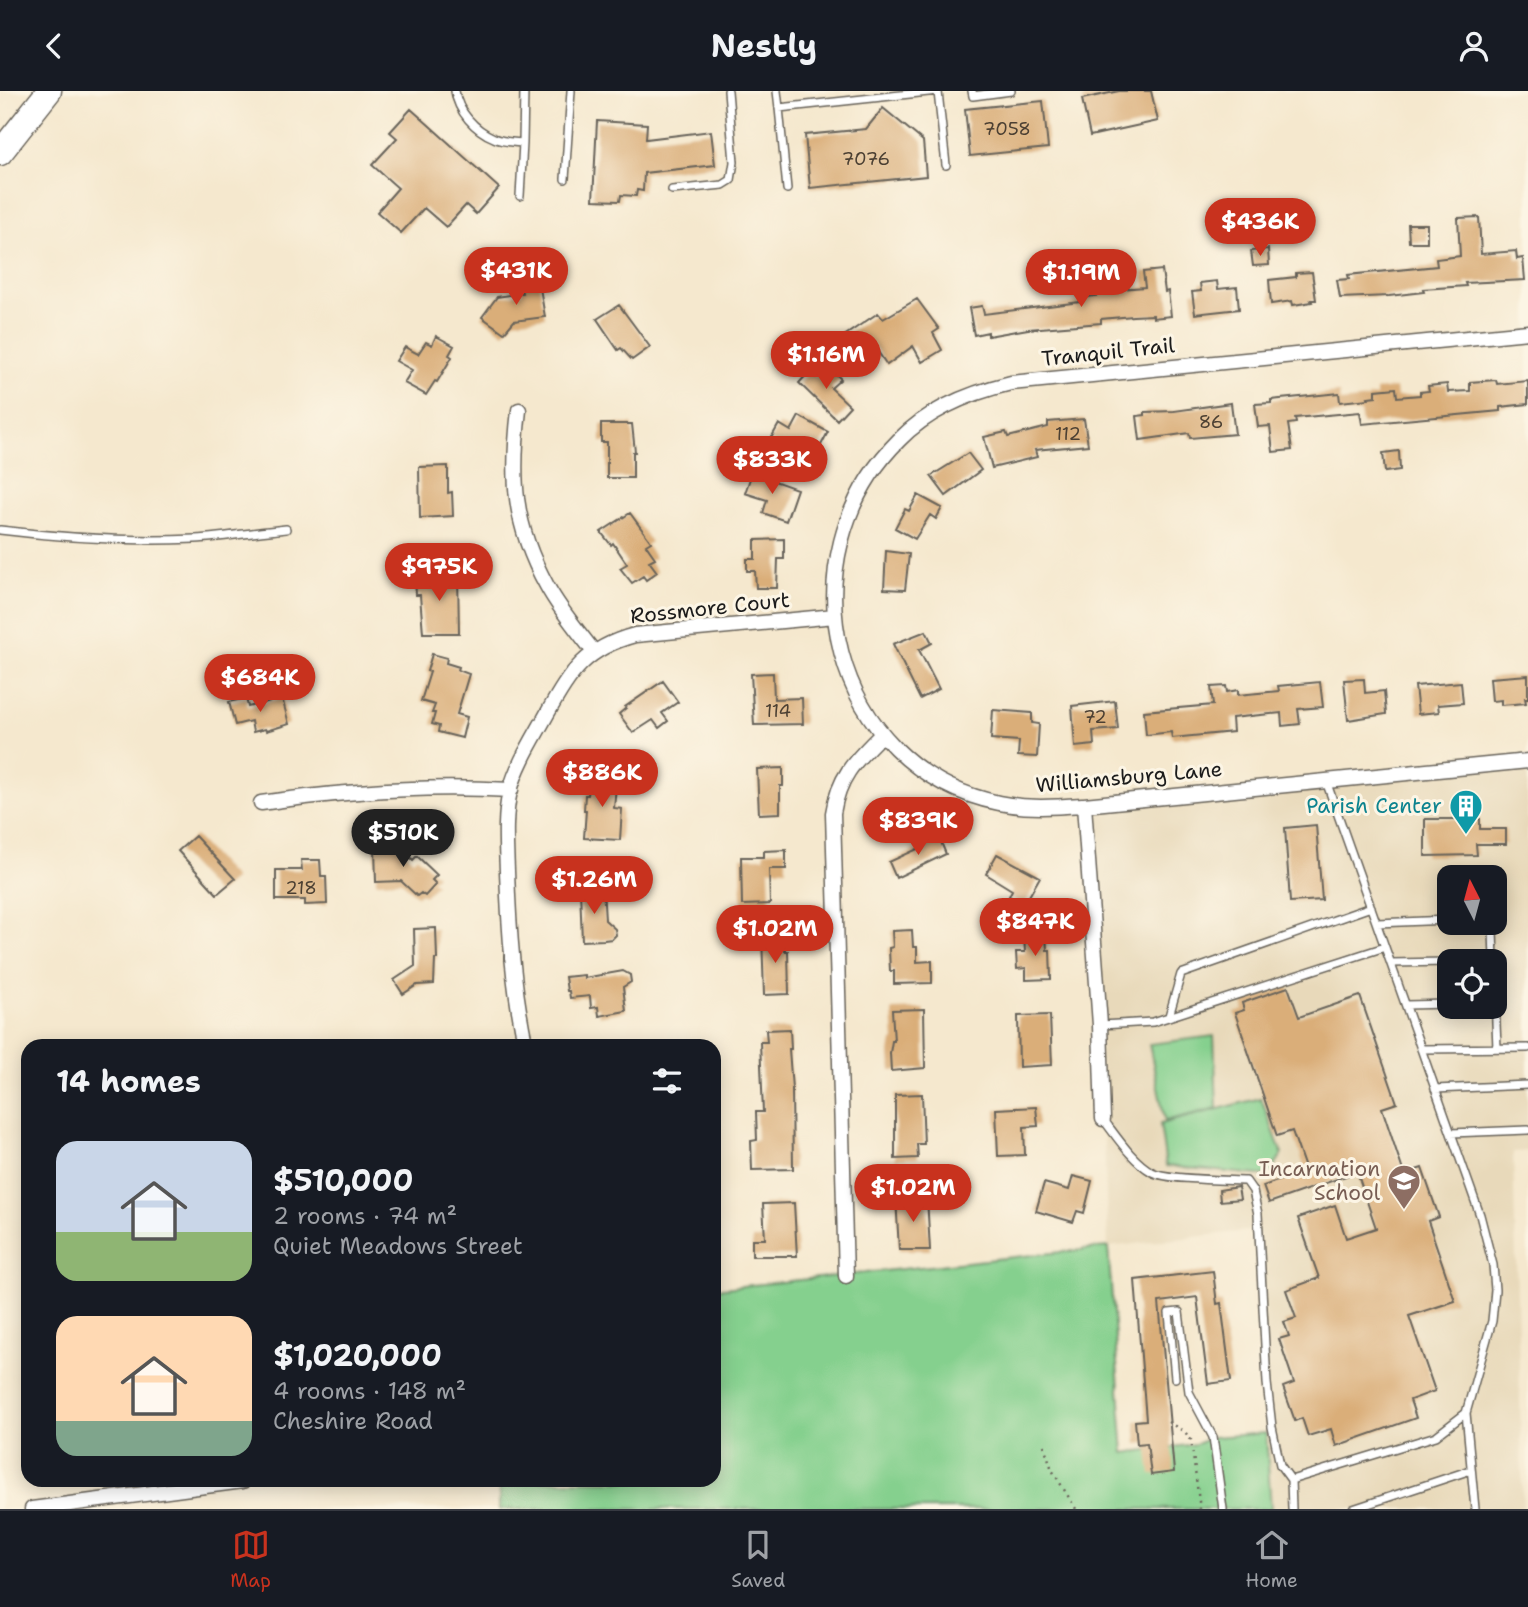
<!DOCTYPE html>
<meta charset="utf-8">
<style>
:root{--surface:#171b24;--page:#20242c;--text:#f1f3f6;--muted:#9ea1a6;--line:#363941;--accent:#c8321e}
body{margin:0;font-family:"Shantell Sans",sans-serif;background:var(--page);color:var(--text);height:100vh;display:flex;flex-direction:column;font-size:26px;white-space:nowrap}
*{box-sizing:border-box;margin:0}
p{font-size:23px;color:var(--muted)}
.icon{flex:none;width:38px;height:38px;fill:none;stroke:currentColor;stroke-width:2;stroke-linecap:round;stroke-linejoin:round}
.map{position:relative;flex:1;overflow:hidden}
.panel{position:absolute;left:21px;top:948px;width:700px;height:448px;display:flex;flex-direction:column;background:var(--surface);border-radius:21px;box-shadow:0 4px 18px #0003}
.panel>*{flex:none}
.needle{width:46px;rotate:354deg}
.fabs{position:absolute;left:1437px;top:774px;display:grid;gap:14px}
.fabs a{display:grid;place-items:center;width:70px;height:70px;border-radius:14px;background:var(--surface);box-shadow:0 4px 18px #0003;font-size:35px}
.price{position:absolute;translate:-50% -60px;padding:0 16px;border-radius:24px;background:var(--accent);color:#fff;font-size:23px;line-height:46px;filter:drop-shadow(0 2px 4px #0008)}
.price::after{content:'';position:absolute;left:50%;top:42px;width:21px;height:16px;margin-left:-10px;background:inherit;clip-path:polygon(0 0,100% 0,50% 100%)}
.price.active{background:#222;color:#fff}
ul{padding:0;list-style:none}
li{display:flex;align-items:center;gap:21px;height:175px;padding:0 35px}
li span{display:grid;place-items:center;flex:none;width:196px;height:140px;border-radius:21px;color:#555}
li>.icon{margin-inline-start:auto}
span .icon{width:84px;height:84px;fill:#fffc;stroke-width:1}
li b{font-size:30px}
h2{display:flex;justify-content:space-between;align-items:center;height:84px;padding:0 35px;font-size:30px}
header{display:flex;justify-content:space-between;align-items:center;height:91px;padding:0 35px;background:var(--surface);font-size:32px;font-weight:700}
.dock{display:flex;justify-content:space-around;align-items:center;height:98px;border-top:2px solid var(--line);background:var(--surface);font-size:19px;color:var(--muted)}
.dock a{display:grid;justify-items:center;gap:4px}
.dock .active{color:var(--accent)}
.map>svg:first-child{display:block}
.built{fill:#e8d9ba;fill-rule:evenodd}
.green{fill:#85d08e;stroke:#507655;stroke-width:2}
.building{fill:#daae79}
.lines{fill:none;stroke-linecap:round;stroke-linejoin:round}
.service-casing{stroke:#68635a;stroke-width:10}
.minor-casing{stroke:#68635a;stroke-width:17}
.motorway-casing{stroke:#68635a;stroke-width:27}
.path{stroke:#68635a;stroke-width:2.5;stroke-dasharray:2 5;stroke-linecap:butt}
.service{stroke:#fff;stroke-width:7}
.minor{stroke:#fff;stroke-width:14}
.motorway{stroke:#fff;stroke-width:24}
.labels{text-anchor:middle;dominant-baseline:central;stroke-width:6;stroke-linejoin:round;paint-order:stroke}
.number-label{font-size:18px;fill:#4c4033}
.street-label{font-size:21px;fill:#1c1c1c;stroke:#fcf5e5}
.culture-label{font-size:21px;fill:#0d838f;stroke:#fcf5e5;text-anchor:end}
.education-label{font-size:21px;fill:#785e54;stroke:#fcf5e5;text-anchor:end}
</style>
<header><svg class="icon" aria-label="back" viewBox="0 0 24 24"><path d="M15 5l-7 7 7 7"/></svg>Nestly<svg class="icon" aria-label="person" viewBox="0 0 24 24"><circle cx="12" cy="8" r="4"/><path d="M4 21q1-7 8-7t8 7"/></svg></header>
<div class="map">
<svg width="1528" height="1418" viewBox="0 0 1528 1418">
<rect width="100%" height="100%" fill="#fcf5e5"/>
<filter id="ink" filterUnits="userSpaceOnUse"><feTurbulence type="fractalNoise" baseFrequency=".0143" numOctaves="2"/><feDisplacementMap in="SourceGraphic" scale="14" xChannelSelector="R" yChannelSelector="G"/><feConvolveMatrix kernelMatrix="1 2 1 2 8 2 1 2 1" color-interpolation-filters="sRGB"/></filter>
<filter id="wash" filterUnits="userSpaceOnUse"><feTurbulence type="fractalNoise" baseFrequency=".00686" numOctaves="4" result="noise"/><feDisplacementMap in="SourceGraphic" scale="28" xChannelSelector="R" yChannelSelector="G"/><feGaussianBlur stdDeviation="1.57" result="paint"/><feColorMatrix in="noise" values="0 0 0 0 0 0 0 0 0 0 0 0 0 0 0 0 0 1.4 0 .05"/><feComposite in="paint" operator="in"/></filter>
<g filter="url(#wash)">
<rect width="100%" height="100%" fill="#f5e8ce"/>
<!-- built -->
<path class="built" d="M1528,670V1060L1513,1061L1523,1418H1271L1254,1139L1108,1156L1100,934L1084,714ZM1449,786H1494V831H1449ZM1449,870H1494V915H1449Z"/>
<!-- green -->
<path class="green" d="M1214,945L1217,1017L1165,1030L1149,953Z
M1261,1007L1282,1063L1269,1085L1166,1075L1160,1033Z
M1108,1156L1124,1362L1196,1353L1213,1346L1266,1342L1271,1418H499L500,1390H714V1198Z"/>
<g id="blocks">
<!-- building -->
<path class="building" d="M1119,0H1151L1158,30L1090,45L1082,8Z
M1043,10L1048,57L970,65L965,18Z
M883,17L923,50L926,85L810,97L805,44L866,38Z
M411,18L499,97L476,123L466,114L446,136L424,117L401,142L377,121L398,97L372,74L397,47L390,41Z
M597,30L647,33L646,48L711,40L715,74L644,82L643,100L637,99L636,105L621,104L620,110L593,109Z
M1479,126L1481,163L1516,160L1517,168L1523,167L1525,189L1465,192L1466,195L1423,198L1424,201L1389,205L1340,207L1337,189L1349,188L1348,184L1437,175L1436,168L1460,165L1458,127Z
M1408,133H1427V151H1409Z
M1268,158L1269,174L1253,175L1251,160Z
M1162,179L1165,201L1168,200L1171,225L1153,227V224L1133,225L1101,228V232L1028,238L988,245V241L974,244L969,217L982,215L984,223L1080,211V207L1096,205L1095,200L1145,196L1143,181Z
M1312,181L1316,209H1311L1312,211L1293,214L1292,210L1271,213L1269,189L1296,186V182Z
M1217,190L1218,198L1237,196L1239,218L1195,223L1192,201L1201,200L1200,192Z
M539,191L545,226L514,230L504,242L482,226L497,206L522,202L520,194Z
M917,208L939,238L933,242L942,259L922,271L913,255L887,274L872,252L855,264L844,245L878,222L883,228Z
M619,214L650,256L632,269L621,257L618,259L597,228Z
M436,245L454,255L449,264L452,266L437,291L435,290L426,304L404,292L412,279L396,270L405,256L418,263L426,251L432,254Z
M827,275L841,288L831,297L850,315L837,329L799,292L810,280L816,286Z
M1496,289L1497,293L1528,290V313L1500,316V320L1362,333L1360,321L1295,327L1296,332L1288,333L1292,359L1273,361L1270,335L1258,336L1255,313L1271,312V309L1339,302L1340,311L1369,308L1368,306L1376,305V299L1396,297L1397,306L1420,304V301L1429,300L1428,295L1447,293L1448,301L1470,300V291Z
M1231,312L1235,343L1190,347L1189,342L1140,349L1137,325L1145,324V321L1174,320Z
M799,325L828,341L818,360L803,352L792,373L775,363L779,354L770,349L779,333L791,340Z
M1084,328L1088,354L1035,359L1037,366L992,377L984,346L1006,341L1008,346L1048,336V331Z
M601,333H632L635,361H633V387H607V351H601Z
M1399,360L1400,379L1385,381L1383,362Z
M968,362L981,379L946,405L931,385Z
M448,375V402L452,401L453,425L420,427L419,376Z
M752,382L797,398L786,430L763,422L767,409L745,402Z
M918,404L942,417L936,428L930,424L915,448L895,437L905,418L909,420Z
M630,422L651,451L646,454L655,467L649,470L657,481L646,489L643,485L632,492L620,477L627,473L613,452L611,454L601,441Z
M784,448V468H778L777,497H756L755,480H747V468H755V449Z
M886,460L909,463L905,499L884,498Z
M458,484L459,542H423L420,504H416L415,486Z
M926,540L932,552L919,559L939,598L920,608L893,553Z
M432,563L447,567L446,572L459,576L458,579L469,583L457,623L467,626L462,647L438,641L439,635L432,633L435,622H432L435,614L421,610L430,581L427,580Z
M773,582L774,608L802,607L803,633L754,634L751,583Z
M1528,584V607H1525L1526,612L1501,614V609L1492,610L1490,587Z
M1364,588L1365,602L1384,600L1386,623L1348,629L1344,589Z
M663,590L678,611L662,622L668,630L659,637L653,629L633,642L619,623L626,617L625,616Z
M1320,591L1323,616L1298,618L1300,633L1282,635L1281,622L1232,627L1233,641L1172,647L1171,641L1146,644L1144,620L1213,614L1211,596L1226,595L1227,601L1238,599V604L1279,600L1278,595Z
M1461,591L1463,612L1438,614L1439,621L1418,623L1415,595Z
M246,607L248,616L282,607L289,633L266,640L265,638L253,641L251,630L235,634L229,611Z
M1115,610L1118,638L1093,640L1094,654L1075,656L1072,615Z
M993,619L1032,622V632L1039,633L1037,666L1018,665L1019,650L991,648Z
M783,677V695H780V722L759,723L757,678Z
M591,682L617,684L614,717L622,718L620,749L584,747L586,719H584L585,704H588Z
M1425,728H1480V738H1506V753H1476L1477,764L1425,765Z
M1316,734L1322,809L1290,811L1285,737Z
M938,744L946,763L896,787L889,771L922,756L920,751Z
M195,745L235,788L217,803L178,760Z
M396,752L413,769L417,765L437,784L432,789L436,793L425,805L421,802L417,805L401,790L376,791L375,756H381V753Z
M786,759V778H769L770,813L742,814L741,766H764V760Z
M997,763L1040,786L1024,814L1009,805L1012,799L986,783Z
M301,769H320L321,785H326L327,813L305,814V809H276V779H302Z
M603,797L605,829L615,838L616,844L612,848L604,849L582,850L580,798Z
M436,837L437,868H435L434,893L417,894L403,903L394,889L415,875L414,838Z
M912,839L913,856H917V871L932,870V892L894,893V880H890L889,857L893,856L892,840Z
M762,843H784L785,860H788L789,903L764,904Z
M1046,844L1047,859H1050L1051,888L1026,889V877L1017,878L1016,861H1025L1024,845Z
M623,880L630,884L631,891L623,896L626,920L599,925L598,916L591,917L590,905L570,907L569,900H567L565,886L584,884V887Z
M1288,896L1299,926L1360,905L1397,1012L1382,1017L1404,1083L1422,1077L1439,1126L1428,1130L1455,1210L1409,1225L1435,1300L1410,1309L1416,1327L1336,1355L1331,1338L1308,1345L1302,1327L1295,1330L1283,1296L1294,1292L1279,1248L1289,1245L1284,1231L1296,1227L1286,1199L1319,1187L1298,1127L1335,1114L1346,1147L1376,1137L1357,1081L1269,1112L1263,1095L1306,1080L1292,1040L1277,1045L1235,922L1244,919L1242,912Z
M924,918L925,977L891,980L890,962L892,950H894L892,919Z
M1050,924L1052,974L1019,976L1018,925Z
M790,938L791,958H789L792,998L793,1078L752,1079L751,1050L757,1049L756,1021H763L760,951H767L766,939Z
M922,1003L924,1053H917L918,1067L895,1068V1004Z
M1036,1016L1038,1035L1024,1036L1025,1064L998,1065L996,1018Z
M1073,1085L1092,1090L1084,1122L1077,1120L1073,1131L1036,1120L1044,1092L1069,1099Z
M1238,1096L1240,1108L1220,1110L1219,1099Z
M896,1106H927L930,1159H899Z
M794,1112L797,1165H752V1148H765L763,1113Z
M1213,1180L1217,1213L1221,1212L1231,1290L1208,1293L1197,1206L1159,1211L1174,1381L1151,1384L1147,1352L1137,1353L1135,1330L1146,1329L1135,1189Z"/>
</g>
</g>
<g filter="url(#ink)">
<use href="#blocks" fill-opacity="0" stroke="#68635a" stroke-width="2"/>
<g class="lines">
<defs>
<path id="service" d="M455,0C458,21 475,39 494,47C502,51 514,51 523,52L520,105
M777,0L779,17L938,0
M972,0L973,5L1011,0
M938,1L946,74
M779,17L787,98
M523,52L524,0
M565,88L571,0
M672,99L723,94L731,89L734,71L728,0
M0,439C65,447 129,451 195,448C225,446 256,441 286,438
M1487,831L1493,839L1494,870
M1377,832L1449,829
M1391,872L1449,871
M1494,881L1497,957
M1406,914L1449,913
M1169,925L1181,883L1371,816
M1101,934L1153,931L1385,856
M1421,958L1528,957
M1435,998L1528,994
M1103,1028C1117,1046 1132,1070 1152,1081C1167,1089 1227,1089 1246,1090L1253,1100L1258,1123L1267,1292L1272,1336L1280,1374L1291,1389
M1451,1042L1528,1039
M1175,1287L1169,1222L1179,1221L1189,1301L1213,1346L1223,1418
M1466,1322L1475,1418
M1292,1418L1291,1389L1436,1345L1466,1322L1492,1230L1495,1199L1493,1174L1480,1124L1326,690
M1353,1418L1471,1379"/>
<path id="minor" d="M1528,241L1011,292C969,302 929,318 899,349C781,467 830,677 999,712C1028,718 1055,716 1084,714L1528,670
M519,319C511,387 513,433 547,495C560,519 578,540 594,561
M261,712C342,700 428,694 511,699
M1084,714L1100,934L1103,1028
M526,956C513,898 509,839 507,780C506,753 504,726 510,700C517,673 534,647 547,623C571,580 586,557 635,544L835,525
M846,1185L833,722C839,684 856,669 882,643
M32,1418L243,1390"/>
<path id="motorway" d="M0,62L49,0"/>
</defs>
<!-- service casing -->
<use href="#service" class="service-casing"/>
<!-- minor casing -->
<use href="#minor" class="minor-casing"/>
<!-- motorway casing -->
<use href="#motorway" class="motorway-casing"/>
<!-- path -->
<path class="path" d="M1168,1331L1185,1341L1191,1349L1200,1418
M1044,1354L1052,1379L1076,1418"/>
<!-- service -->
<use href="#service" class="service"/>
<!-- minor -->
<use href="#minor" class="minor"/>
<!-- motorway -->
<use href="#motorway" class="motorway"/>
</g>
</g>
<!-- icons -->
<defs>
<symbol id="building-pin" viewBox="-11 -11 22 30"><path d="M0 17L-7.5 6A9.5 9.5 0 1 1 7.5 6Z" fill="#0f9aa8" stroke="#fcf5e5"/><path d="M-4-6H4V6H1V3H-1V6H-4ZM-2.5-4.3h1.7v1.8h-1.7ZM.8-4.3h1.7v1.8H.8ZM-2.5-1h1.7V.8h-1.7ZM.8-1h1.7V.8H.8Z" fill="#fff"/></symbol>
<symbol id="school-pin" viewBox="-11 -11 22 30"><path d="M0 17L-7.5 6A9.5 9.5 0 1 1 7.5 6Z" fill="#8d6e63" stroke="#fcf5e5"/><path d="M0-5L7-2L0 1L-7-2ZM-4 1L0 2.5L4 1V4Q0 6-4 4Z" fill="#fff"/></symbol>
</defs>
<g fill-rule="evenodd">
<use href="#building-pin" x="1447" y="696" width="38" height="52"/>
<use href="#school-pin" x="1385" y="1071" width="38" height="52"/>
</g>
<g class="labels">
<!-- number labels -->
<g class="number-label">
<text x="1007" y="38">7058</text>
<text x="866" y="68">7076</text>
<text x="1211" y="331">86</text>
<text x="1068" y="343">112</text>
<text x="778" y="620">114</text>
<text x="1095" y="626">72</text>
<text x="301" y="797">218</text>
</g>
<!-- street labels -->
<g class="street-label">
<text transform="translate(1108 261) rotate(-6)">Tranquil Trail</text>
<text transform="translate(710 517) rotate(-6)">Rossmore Court</text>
<text transform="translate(1129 686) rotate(-5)">Williamsburg Lane</text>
</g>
<!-- culture labels -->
<g class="culture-label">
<text x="1442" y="715">Parish Center</text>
</g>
<!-- education labels -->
<g class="education-label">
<text x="1380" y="1078">Incarnation<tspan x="1380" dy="24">School</tspan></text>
</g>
</g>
</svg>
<div class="fabs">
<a><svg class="needle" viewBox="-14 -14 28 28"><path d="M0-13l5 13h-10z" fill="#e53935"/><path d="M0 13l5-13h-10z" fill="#9ea1a6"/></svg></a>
<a><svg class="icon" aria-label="locate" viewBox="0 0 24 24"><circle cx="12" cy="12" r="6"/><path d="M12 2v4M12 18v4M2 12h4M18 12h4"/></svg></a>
</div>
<b class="price" style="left:1260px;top:167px">$436K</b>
<b class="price" style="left:516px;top:216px">$431K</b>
<b class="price" style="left:1081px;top:218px">$1.19M</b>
<b class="price" style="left:826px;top:300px">$1.16M</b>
<b class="price" style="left:772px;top:405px">$833K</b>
<b class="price" style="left:439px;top:512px">$975K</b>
<b class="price" style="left:260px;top:623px">$684K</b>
<b class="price" style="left:602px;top:718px">$886K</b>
<b class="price" style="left:918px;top:766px">$839K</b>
<b class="price active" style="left:403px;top:778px">$510K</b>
<b class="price" style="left:594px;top:825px">$1.26M</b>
<b class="price" style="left:1035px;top:867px">$847K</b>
<b class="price" style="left:775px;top:874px">$1.02M</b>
<b class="price" style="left:913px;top:1133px">$1.02M</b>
<section class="panel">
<h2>14 homes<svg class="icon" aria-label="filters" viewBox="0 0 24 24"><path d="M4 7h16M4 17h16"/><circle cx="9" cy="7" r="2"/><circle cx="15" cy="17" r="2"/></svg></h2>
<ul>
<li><span style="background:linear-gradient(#c9d6e8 65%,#8fb573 0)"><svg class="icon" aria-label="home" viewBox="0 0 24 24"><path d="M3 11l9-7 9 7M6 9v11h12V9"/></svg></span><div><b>$510,000</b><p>2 rooms · 74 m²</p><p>Quiet Meadows Street</p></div></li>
<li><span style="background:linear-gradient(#ffd9b3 75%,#7fa58c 0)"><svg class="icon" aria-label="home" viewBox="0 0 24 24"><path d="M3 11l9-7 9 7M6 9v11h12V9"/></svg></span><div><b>$1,020,000</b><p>4 rooms · 148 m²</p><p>Cheshire Road</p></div></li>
</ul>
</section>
</div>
<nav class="dock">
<a class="active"><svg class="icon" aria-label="map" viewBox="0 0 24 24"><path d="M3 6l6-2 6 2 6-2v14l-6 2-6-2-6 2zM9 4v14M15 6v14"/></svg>Map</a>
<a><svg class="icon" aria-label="saved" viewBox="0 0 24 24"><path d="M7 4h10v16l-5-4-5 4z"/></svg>Saved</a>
<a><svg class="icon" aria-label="home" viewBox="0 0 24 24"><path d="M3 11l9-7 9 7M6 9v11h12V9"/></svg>Home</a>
</nav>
